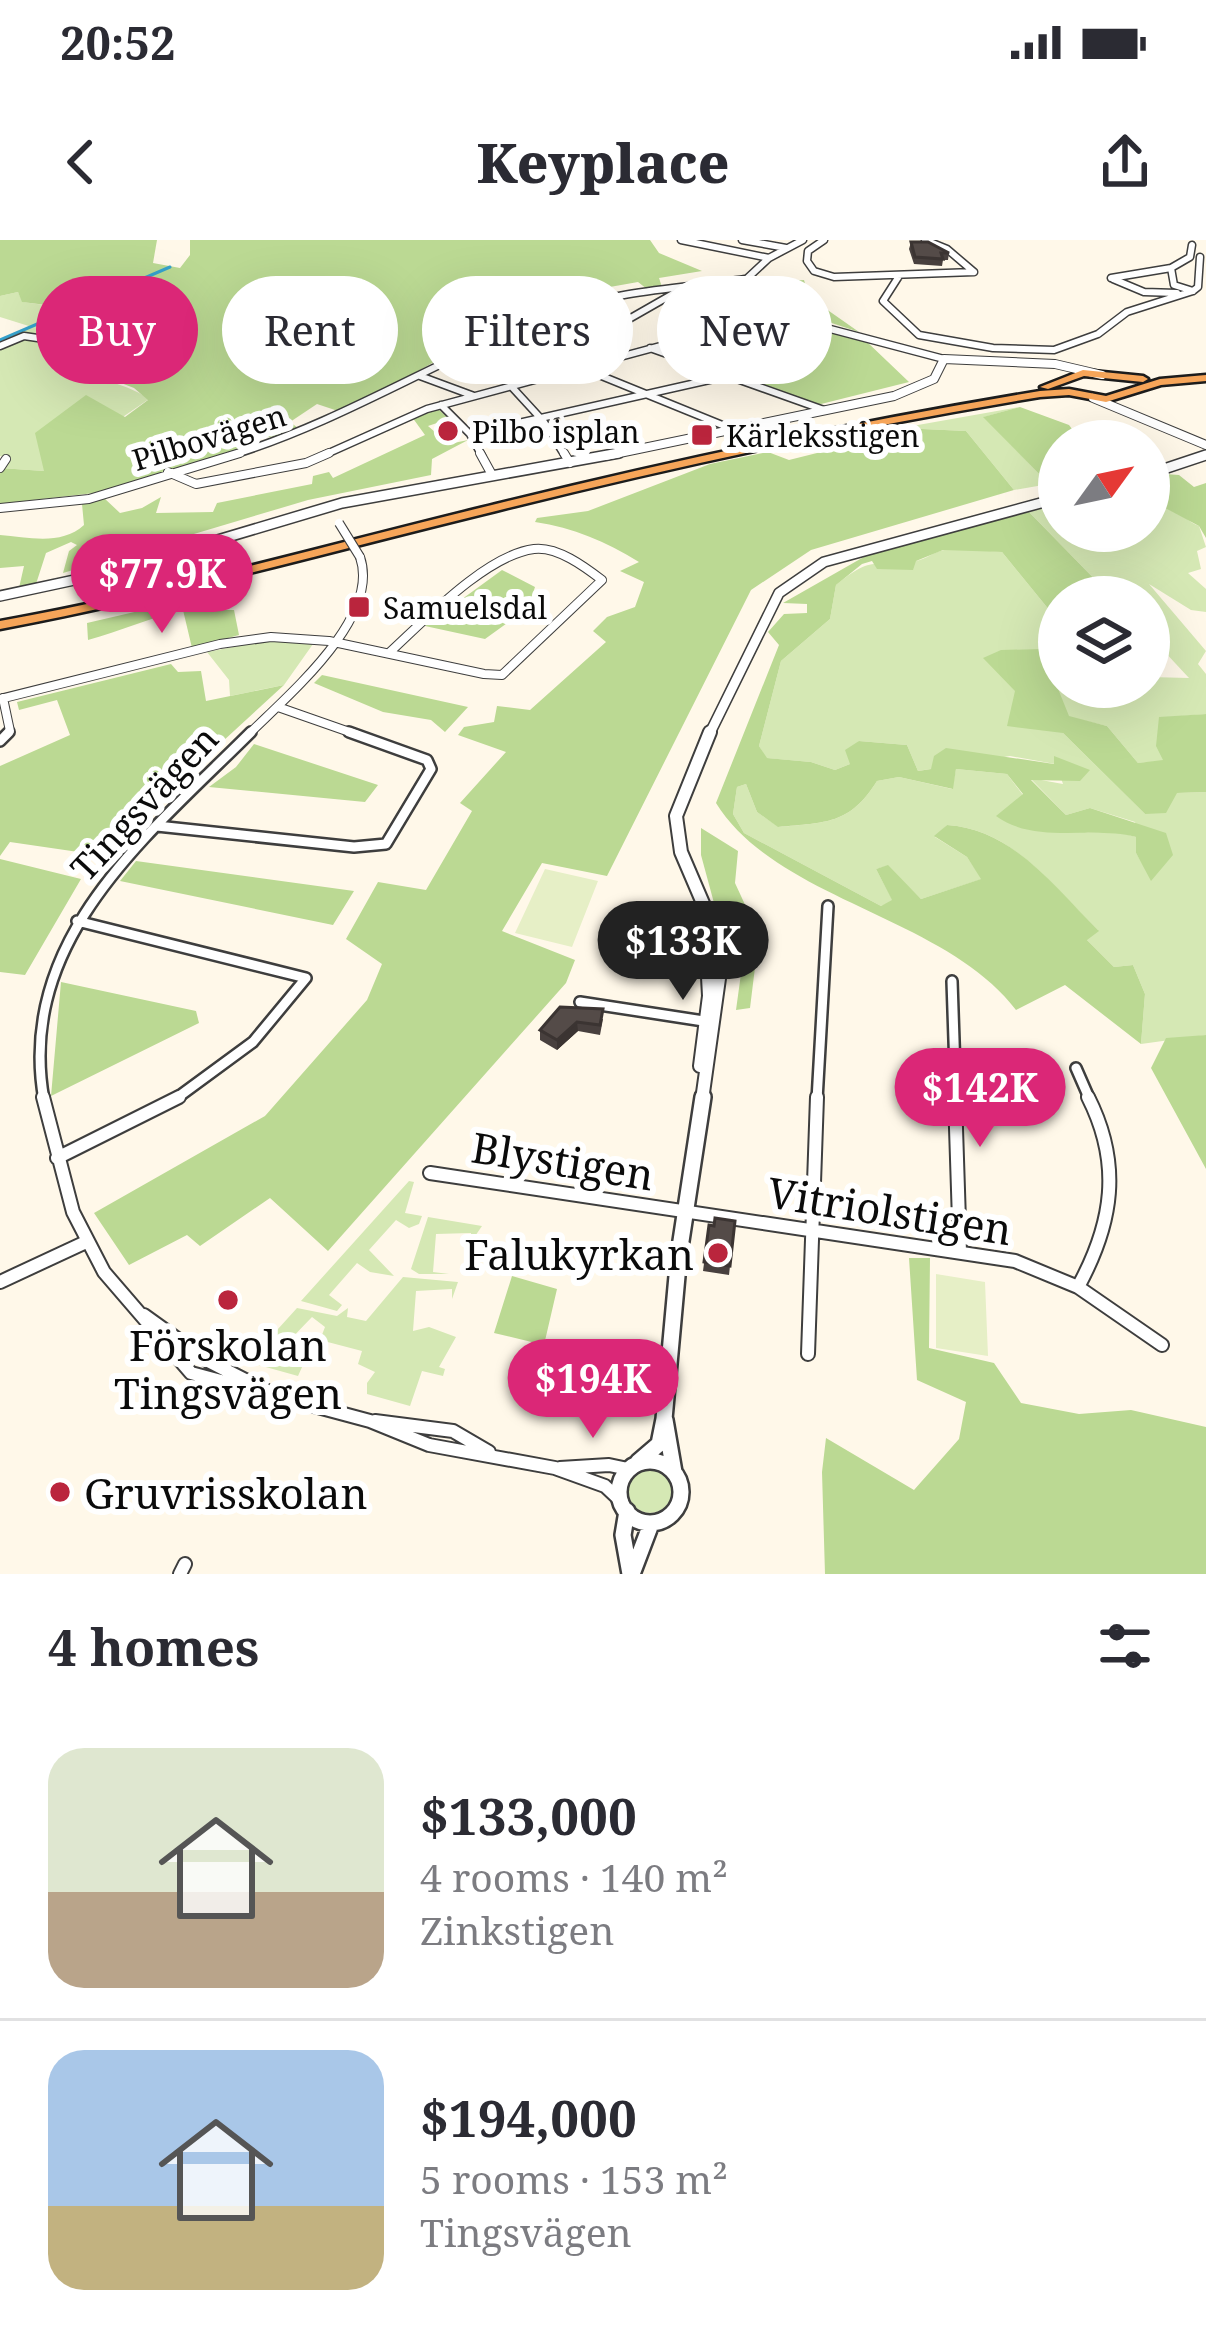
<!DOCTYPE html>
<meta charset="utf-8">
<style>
:root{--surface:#fff;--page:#f7f7f7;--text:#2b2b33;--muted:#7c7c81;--line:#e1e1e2;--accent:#db2777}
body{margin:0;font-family:"Noto Serif",serif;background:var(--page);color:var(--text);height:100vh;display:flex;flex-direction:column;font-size:45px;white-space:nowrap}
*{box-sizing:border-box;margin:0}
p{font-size:39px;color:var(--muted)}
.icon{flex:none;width:66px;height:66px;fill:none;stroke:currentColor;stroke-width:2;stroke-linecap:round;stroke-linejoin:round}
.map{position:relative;height:1334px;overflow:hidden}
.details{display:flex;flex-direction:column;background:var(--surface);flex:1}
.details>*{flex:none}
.hud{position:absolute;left:36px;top:36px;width:1134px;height:108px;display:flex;gap:24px}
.needle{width:78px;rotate:57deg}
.tools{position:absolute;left:1038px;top:180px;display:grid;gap:24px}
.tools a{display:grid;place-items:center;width:132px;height:132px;border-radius:50%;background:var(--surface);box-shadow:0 12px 48px #0002;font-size:60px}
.price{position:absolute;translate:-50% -102px;padding:0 27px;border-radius:42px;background:var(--accent);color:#fff;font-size:39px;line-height:78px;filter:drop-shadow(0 3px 6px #0008)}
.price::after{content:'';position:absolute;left:50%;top:72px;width:36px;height:27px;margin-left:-18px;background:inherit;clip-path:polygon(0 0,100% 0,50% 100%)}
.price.current{background:#222;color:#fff}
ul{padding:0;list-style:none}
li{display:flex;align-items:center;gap:36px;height:300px;padding:0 48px}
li+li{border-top:3px solid var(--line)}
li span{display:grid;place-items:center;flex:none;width:336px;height:240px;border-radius:36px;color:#555}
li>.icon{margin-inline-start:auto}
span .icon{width:144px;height:144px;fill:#fffc;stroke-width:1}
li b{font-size:51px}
h2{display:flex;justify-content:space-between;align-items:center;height:144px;padding:0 48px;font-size:51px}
.chip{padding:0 42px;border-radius:54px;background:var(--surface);box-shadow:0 12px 48px #0002;font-size:42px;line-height:108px}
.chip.current{background:var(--accent);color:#fff}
.status{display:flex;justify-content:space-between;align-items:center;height:84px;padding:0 60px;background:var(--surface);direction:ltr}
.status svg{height:33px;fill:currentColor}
header{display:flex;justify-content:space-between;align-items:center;height:156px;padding:0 48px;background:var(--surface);font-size:54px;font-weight:800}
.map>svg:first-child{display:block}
.green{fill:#d5e8b4}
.forest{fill:#bbd993}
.pitch{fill:#e6efc6}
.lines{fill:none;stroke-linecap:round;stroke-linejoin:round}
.stream{stroke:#36a2cc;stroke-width:3}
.minor-far3-casing{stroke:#3e3e3e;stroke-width:9}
.minor-far2-casing{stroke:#3e3e3e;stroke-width:10}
.minor-far1-casing{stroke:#3e3e3e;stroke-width:14}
.minor-casing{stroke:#3e3e3e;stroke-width:16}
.tertiary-far3-casing{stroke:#3e3e3e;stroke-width:10}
.tertiary-far2-casing{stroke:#3e3e3e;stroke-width:12}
.tertiary-far1-casing{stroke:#3e3e3e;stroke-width:16}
.tertiary-casing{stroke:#3e3e3e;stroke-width:20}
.trunk-casing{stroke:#1c1c1c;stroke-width:5}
.minor-far3{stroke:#fff;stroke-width:6}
.minor-far2{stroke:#fff;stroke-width:8}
.minor-far1{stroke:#fff;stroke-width:9}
.minor{stroke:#fff;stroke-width:12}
.tertiary-far3{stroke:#fff;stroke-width:8}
.tertiary-far2{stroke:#fff;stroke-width:9}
.tertiary-far1{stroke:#fff;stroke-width:12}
.tertiary{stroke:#fff;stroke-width:15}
.trunk{fill:#f6a559;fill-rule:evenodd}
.minor-bridge-casing{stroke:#3e3e3e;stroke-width:10;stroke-linecap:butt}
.minor-bridge{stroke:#fff;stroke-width:8}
.wall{fill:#48403e}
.shaded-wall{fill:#3b3432}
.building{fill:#544b48;stroke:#3b3432;stroke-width:3}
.poi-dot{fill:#ba253d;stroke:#fff;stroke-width:4.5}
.labels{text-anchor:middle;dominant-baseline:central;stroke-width:12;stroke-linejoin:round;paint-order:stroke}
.far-poi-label{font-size:30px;fill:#0b0b0b;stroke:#fff;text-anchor:start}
.far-street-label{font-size:30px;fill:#0b0b0b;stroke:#fff}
.street-label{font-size:36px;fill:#0b0b0b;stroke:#fff}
.near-street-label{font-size:42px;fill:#0b0b0b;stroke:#fff}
.near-poi-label{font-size:42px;fill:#0b0b0b;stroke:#fff;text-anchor:end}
</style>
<div class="status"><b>20:52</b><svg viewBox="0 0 49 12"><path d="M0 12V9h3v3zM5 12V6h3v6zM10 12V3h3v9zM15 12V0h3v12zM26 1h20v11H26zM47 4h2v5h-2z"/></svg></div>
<header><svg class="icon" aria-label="back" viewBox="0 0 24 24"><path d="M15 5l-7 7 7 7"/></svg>Keyplace<svg class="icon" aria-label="share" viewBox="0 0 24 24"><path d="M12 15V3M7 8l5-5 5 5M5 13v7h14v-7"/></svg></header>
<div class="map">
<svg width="1206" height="1334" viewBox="0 0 1206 1334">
<rect width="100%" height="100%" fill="#fff8e9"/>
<!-- green -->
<path class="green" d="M18,52L23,62C55,67 89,68 121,75L111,83L148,86L125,105L52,102L67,107L66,118C86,141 123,140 149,159L44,231L0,228L7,217L0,216V103L32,87L0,77V56Z
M1020,167L984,177L1049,244L1014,250L966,191L901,188Z
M1149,254C1169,256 1180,279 1199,286L1206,307L1197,311L1201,329L1188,333L1206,349V372L1191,370L1149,344L1206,411L1198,424L1206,434V474L1159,478L1164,521L1138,523L1107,486L1069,477L1063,493L1145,574L1176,553L1206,552V795L1141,804L1145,754L1133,725L1114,727L1086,699L1098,690C1053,647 1013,589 947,585L935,597L967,617L982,639L921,659L887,626L876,629L893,661L881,666L744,593L733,574L737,547L746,544L757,572L779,587C827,582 849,585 877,541L899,537L952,549L956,529L1007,534L1023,555L1008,570L1088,593L1115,591L1136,597V613L1152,640L1135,582L1090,568L1066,575L1030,538L1063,544L1054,517L1055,524L1010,516L918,531L907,505L859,501L850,524L835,530L811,522L766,518L759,506L781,421L830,379L836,345C876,312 874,330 916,321C926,319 934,312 944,310C963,306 984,311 1002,312L1059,382V447H1149V437L1189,438L1149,395V357H1112L1029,272L1059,264V291H1149Z
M274,399L313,404L284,445L230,456L229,440L207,412Z
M409,941L414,942L405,973L422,976L419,984L409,988L396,980L369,1010L394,1036L370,1032L357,1023L329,1055L342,1065L337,1071L301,1061Z
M428,977L482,986L471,1002V993L436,994L433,1032L449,1034H419L411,1029Z
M403,1037L458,1042L452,1059V1049L416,1051L413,1091L429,1087L456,1097L439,1127L445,1129L443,1136L422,1131L410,1166L367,1154V1143L375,1132L358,1124L362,1111L320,1100L325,1087L312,1077L284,1106L300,1119L311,1107L298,1136L248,1122L297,1068L337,1076L348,1068L347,1077L366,1081Z
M628 1251a22 22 0 1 1 44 0a22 22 0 1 1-44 0Z"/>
<!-- forest -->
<path class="forest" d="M0,0H157L153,23L180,28L190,15V0H650L659,13L702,31L659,38L662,47L647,49L638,42L508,65L502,75L481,83V94L496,98L434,122L344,173L317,164L290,182L302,191C281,197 264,196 242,203L243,208L94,253L0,264V228L44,231L35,193L86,155L125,177L148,160L134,148L103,136L161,114L164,101L148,86L108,83L119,74L22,62L18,52L0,56Z
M804,40L809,57L859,92L786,68L759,51V43Z
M783,75L865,100L909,142L817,165L658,110Z
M1020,167L1069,185L1081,201H1059V241L1049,244L983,177Z
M438,169L449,179L428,186L449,204L468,200L432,219L431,235L308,260L63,333L69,311L77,305L71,302L46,313L36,344L19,348L24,326L0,328V295C28,297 61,306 84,285L82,264L103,257L120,273L142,268L161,257L156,273L213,272L217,263L312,244L313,236L329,232L333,238L425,195L412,177Z
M901,188L966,191L1014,250L811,310L751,350L607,636L542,623L502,691L575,720L566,743L328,1011L270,958L200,1006L187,995L129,1025L94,973L265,876L367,760L382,724L346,699L378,642L426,650L472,571L460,563L506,512L458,495L464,487L494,482L497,466L530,470L606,402L593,391L607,377L635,367L644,342L620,331L639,322C605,301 574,288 535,282L537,278L588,271L710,224L768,212L789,220L853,204L855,196Z
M1165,234L1179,235L1194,247L1206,243V298L1199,286L1154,262L1157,255L1149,254V238Z
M1029,272L1112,357H1059V382L1002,312L943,310L916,321L913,330L877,329L872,321L862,324L836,345L830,379L781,421L759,506L767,518L811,522L835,530L850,524L845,510L859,501L907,505L918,531L931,529L934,516L946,508L1054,524V516L1090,530L1080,541L1031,540L1066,575L1090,568L1166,593L1173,615L1151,641L1136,613V597C1092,585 1036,605 996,576L1023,554L1007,534L956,529L953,549L899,537L877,541C849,585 827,582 778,587L757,572L746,544L737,547L733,574L744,593L881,666L892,660L876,629L888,625L921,659L981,639L967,617L934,596L947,585C1013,589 1054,647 1099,691L1087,700L1114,727L1133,725L1145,754L1141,804L1065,745L1016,770C945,676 777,661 716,563L779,405L768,392L784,374L807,373V364L783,363L869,314Z
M502,330L535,347L528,368L485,399L425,386Z
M212,354H227L213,362L215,370H234L239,395L192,408L183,370C149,378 120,391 88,400L87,383Z
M1042,409L1069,476L1107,486L1138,523L1163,520L1156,506L1159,477L1206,474V552L1177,553L1166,573L1145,574L1063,493L1007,486L1015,451L983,418L1001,410Z
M171,424L178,432L201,431L206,461L284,445L99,615L10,602L0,616V526L70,495L57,460L19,470L17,462Z
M322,435L468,467L445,492L431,480L383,472L314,443Z
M254,504L378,545L365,562L209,547L236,527Z
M701,588L738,611L735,643L759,695L750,768L736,770L747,690L740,663H714L701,615Z
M0,619L81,639L25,735L0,732Z
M136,621L354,651L333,685L120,641Z
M635,668L671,688L681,711L608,700Z
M61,742L196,771L199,783L51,856Z
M1206,795V929L1151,828L1166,798Z
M909,1018H930L929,1108L994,1123L1021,1163L1079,1174L1131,1170L1206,1187V1334H825L822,1232L826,1198L914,1250L959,1199L966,1162L917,1140Z
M512,1036L557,1049L544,1105L494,1093Z"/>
<!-- pitch -->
<path class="pitch" d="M545,629L598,641L572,707L515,693Z
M936,1034L985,1042L988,1116L936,1108Z"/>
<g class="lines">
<!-- stream -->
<path class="stream" d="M0,100L170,27"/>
<defs>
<path id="minor-far3" d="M681,0L769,18L740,45L748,58
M742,0L786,8
M824,0L808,11L807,21L814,31L834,37L974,32
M925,0L947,9L974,32
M769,18L803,0
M1171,28L1174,45L1193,51
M899,36L883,61L919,95L993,108L1054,110L1098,94L1127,72L1193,51
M1111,38L1171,28L1190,17L1192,5
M1113,39L1144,52L1177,53
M709,49L819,86L944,119
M1193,51L1198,47L1200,17
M505,97L561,120
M0,106L24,96L119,110L127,117
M650,108L824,170
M577,126L732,189
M531,135L678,51
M420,136L474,156
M511,146L544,182L565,216
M441,165L470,194L482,216
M470,194L727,136
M230,216C347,180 448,113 562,71C619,50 685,48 745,39
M322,216L427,169L783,73"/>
<path id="minor-far2" d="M480,213L491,233
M564,213L570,223
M0,228L6,219
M168,232L196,244L306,223L329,213
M0,268L89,259L240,213
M3,458L10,491L6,495
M0,459L220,404L271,397L329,401L484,434L502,435L602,340C585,327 557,306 534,309C486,315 424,381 389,413
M278,467L358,495
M248,495C288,455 381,378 360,317"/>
<path id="minor-far1" d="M0,501L9,492
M157,586L354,607L386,604L431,529L427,520L349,492
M77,681L306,738L253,802L174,860
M952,741L956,860
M580,762L710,782
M1076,828L1090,860
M44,860C15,699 149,594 251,492
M817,860L828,666"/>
<path id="minor" d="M43,857L73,972L104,1032L191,1133L370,1181L429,1205L555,1228L605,1246L622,1262
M955,857L960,1012
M57,918L179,857
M430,933L1015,1021L1078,1047L1162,1105
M0,1042L86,1002
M1078,1047C1113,983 1122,924 1088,857
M144,1075L208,1121L267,1151
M808,1114L817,857
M375,1181L453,1191L489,1212
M560,1228L609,1225L628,1229
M180,1334L185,1324"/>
<path id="tertiary-far3" d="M1093,158L1206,205
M605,216L894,156L934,139L944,119L1055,124L1102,135"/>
<path id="tertiary-far2" d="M1149,234L1206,215
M0,356L107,333L342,263L619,213
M709,495L779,353L824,322L1059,258"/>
<path id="tertiary-far1" d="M700,826L709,756L705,680
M702,860L723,710L681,612L676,576L710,492"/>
<path id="tertiary" d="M665,1180L674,1232
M619 1252a31 31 0 1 1 62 0a31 31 0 1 1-62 0Z
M638,1222L659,1204L664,1179L679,1014L703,857
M627,1271L623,1295L630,1334
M632,1334L651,1284"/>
<path id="trunk" d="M1083,130L1143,136L1148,139L1143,142L1084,136L1048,149L1040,147Z
M1206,135V141L1161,145L1106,162L1069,155L1040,157C857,187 676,226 496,271C331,311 167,358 0,389V381C167,351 331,304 496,264C676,220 857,181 1040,151L1069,149L1106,156L1160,139Z"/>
</defs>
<!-- minor-far3 casing -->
<use href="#minor-far3" class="minor-far3-casing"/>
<!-- minor-far2 casing -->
<use href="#minor-far2" class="minor-far2-casing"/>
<!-- minor-far1 casing -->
<use href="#minor-far1" class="minor-far1-casing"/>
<!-- minor casing -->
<use href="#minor" class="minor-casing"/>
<!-- tertiary-far3 casing -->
<use href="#tertiary-far3" class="tertiary-far3-casing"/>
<!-- tertiary-far2 casing -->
<use href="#tertiary-far2" class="tertiary-far2-casing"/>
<!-- tertiary-far1 casing -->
<use href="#tertiary-far1" class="tertiary-far1-casing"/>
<!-- tertiary casing -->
<use href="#tertiary" class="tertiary-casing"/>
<!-- trunk casing -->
<use href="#trunk" class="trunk-casing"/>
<!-- minor-far3 -->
<use href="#minor-far3" class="minor-far3"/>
<!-- minor-far2 -->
<use href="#minor-far2" class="minor-far2"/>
<!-- minor-far1 -->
<use href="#minor-far1" class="minor-far1"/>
<!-- minor -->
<use href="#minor" class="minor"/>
<!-- tertiary-far3 -->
<use href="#tertiary-far3" class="tertiary-far3"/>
<!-- tertiary-far2 -->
<use href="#tertiary-far2" class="tertiary-far2"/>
<!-- tertiary-far1 -->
<use href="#tertiary-far1" class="tertiary-far1"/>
<!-- tertiary -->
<use href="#tertiary" class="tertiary"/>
<!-- trunk -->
<use href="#trunk" class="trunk"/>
<defs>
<path id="minor-bridge" d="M339,283L360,317"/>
</defs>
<!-- minor-bridge casing -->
<use href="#minor-bridge" class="minor-bridge-casing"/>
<!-- minor-bridge -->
<use href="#minor-bridge" class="minor-bridge"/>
</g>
<!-- wall -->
<path class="wall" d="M911,2L949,13L948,20H943L942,26L914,24L909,9Z
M560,767L603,779L600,795L578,791L557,810L540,800V790Z
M735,981L729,1035L703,1031L709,985L714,986Z"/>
<!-- shaded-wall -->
<path class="shaded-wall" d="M577,782L578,791L557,810V800Z"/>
<!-- building -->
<path class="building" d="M911,2H928L949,13H941L943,19L915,17Z
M560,767L603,769L600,785L577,782L557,800L540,790Z
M715,978L735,981L730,1026L704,1022L709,985L714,986Z"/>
<!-- markers -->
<g class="poi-dot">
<circle cx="448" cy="191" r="12"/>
<rect x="690" y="183" width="24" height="24" rx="6"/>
<rect x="347" y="355" width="24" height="24" rx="6"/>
<circle cx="718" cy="1013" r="12"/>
<circle cx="228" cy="1060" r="12"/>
<circle cx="60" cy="1252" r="12"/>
</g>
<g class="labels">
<!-- far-poi labels -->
<g class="far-poi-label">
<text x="472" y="191">Pilbo isplan</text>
<text x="726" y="195">Kärleksstigen</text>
<text x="383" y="367">Samuelsdal</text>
</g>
<!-- far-street labels -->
<g class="far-street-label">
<text transform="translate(209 197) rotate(-17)">Pilbovägen</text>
</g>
<!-- street labels -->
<g class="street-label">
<text transform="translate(144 563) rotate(-47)">Tingsvägen</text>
</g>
<!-- near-street labels -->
<g class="near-street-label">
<text transform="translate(563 920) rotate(9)">Blystigen</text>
<text transform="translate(890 970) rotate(9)">Vitriolstigen</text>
</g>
<!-- near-poi labels -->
<g class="near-poi-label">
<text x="694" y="1013">Falukyrkan</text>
<text x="228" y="1104" text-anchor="middle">Förskolan<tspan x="228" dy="48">Tingsvägen</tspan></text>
<text x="84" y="1252" text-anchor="start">Gruvrisskolan</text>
</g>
</g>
</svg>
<div class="tools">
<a><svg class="needle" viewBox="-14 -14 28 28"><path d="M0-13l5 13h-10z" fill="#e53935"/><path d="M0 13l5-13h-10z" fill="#7c7c81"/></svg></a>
<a><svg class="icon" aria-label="layers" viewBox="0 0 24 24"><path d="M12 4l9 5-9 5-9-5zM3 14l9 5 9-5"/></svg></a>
</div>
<b class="price" style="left:162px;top:396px">$77.9K</b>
<b class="price current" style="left:683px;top:763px">$133K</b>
<b class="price" style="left:980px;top:910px">$142K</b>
<b class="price" style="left:593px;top:1201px">$194K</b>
<div class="hud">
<a class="chip current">Buy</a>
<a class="chip">Rent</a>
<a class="chip">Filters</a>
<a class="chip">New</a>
</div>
</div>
<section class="details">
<h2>4 homes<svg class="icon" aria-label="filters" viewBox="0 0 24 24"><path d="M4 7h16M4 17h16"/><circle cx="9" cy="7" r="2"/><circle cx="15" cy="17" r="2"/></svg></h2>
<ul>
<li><span style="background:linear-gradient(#dfe7d0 60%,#b9a48a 0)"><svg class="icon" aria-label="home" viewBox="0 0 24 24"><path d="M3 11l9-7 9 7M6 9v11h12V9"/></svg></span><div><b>$133,000</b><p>4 rooms · 140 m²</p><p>Zinkstigen</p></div></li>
<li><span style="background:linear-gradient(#a9c7e8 65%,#c2b280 0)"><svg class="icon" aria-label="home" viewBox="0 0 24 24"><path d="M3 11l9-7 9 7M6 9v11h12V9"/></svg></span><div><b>$194,000</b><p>5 rooms · 153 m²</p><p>Tingsvägen</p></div></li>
</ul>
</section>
